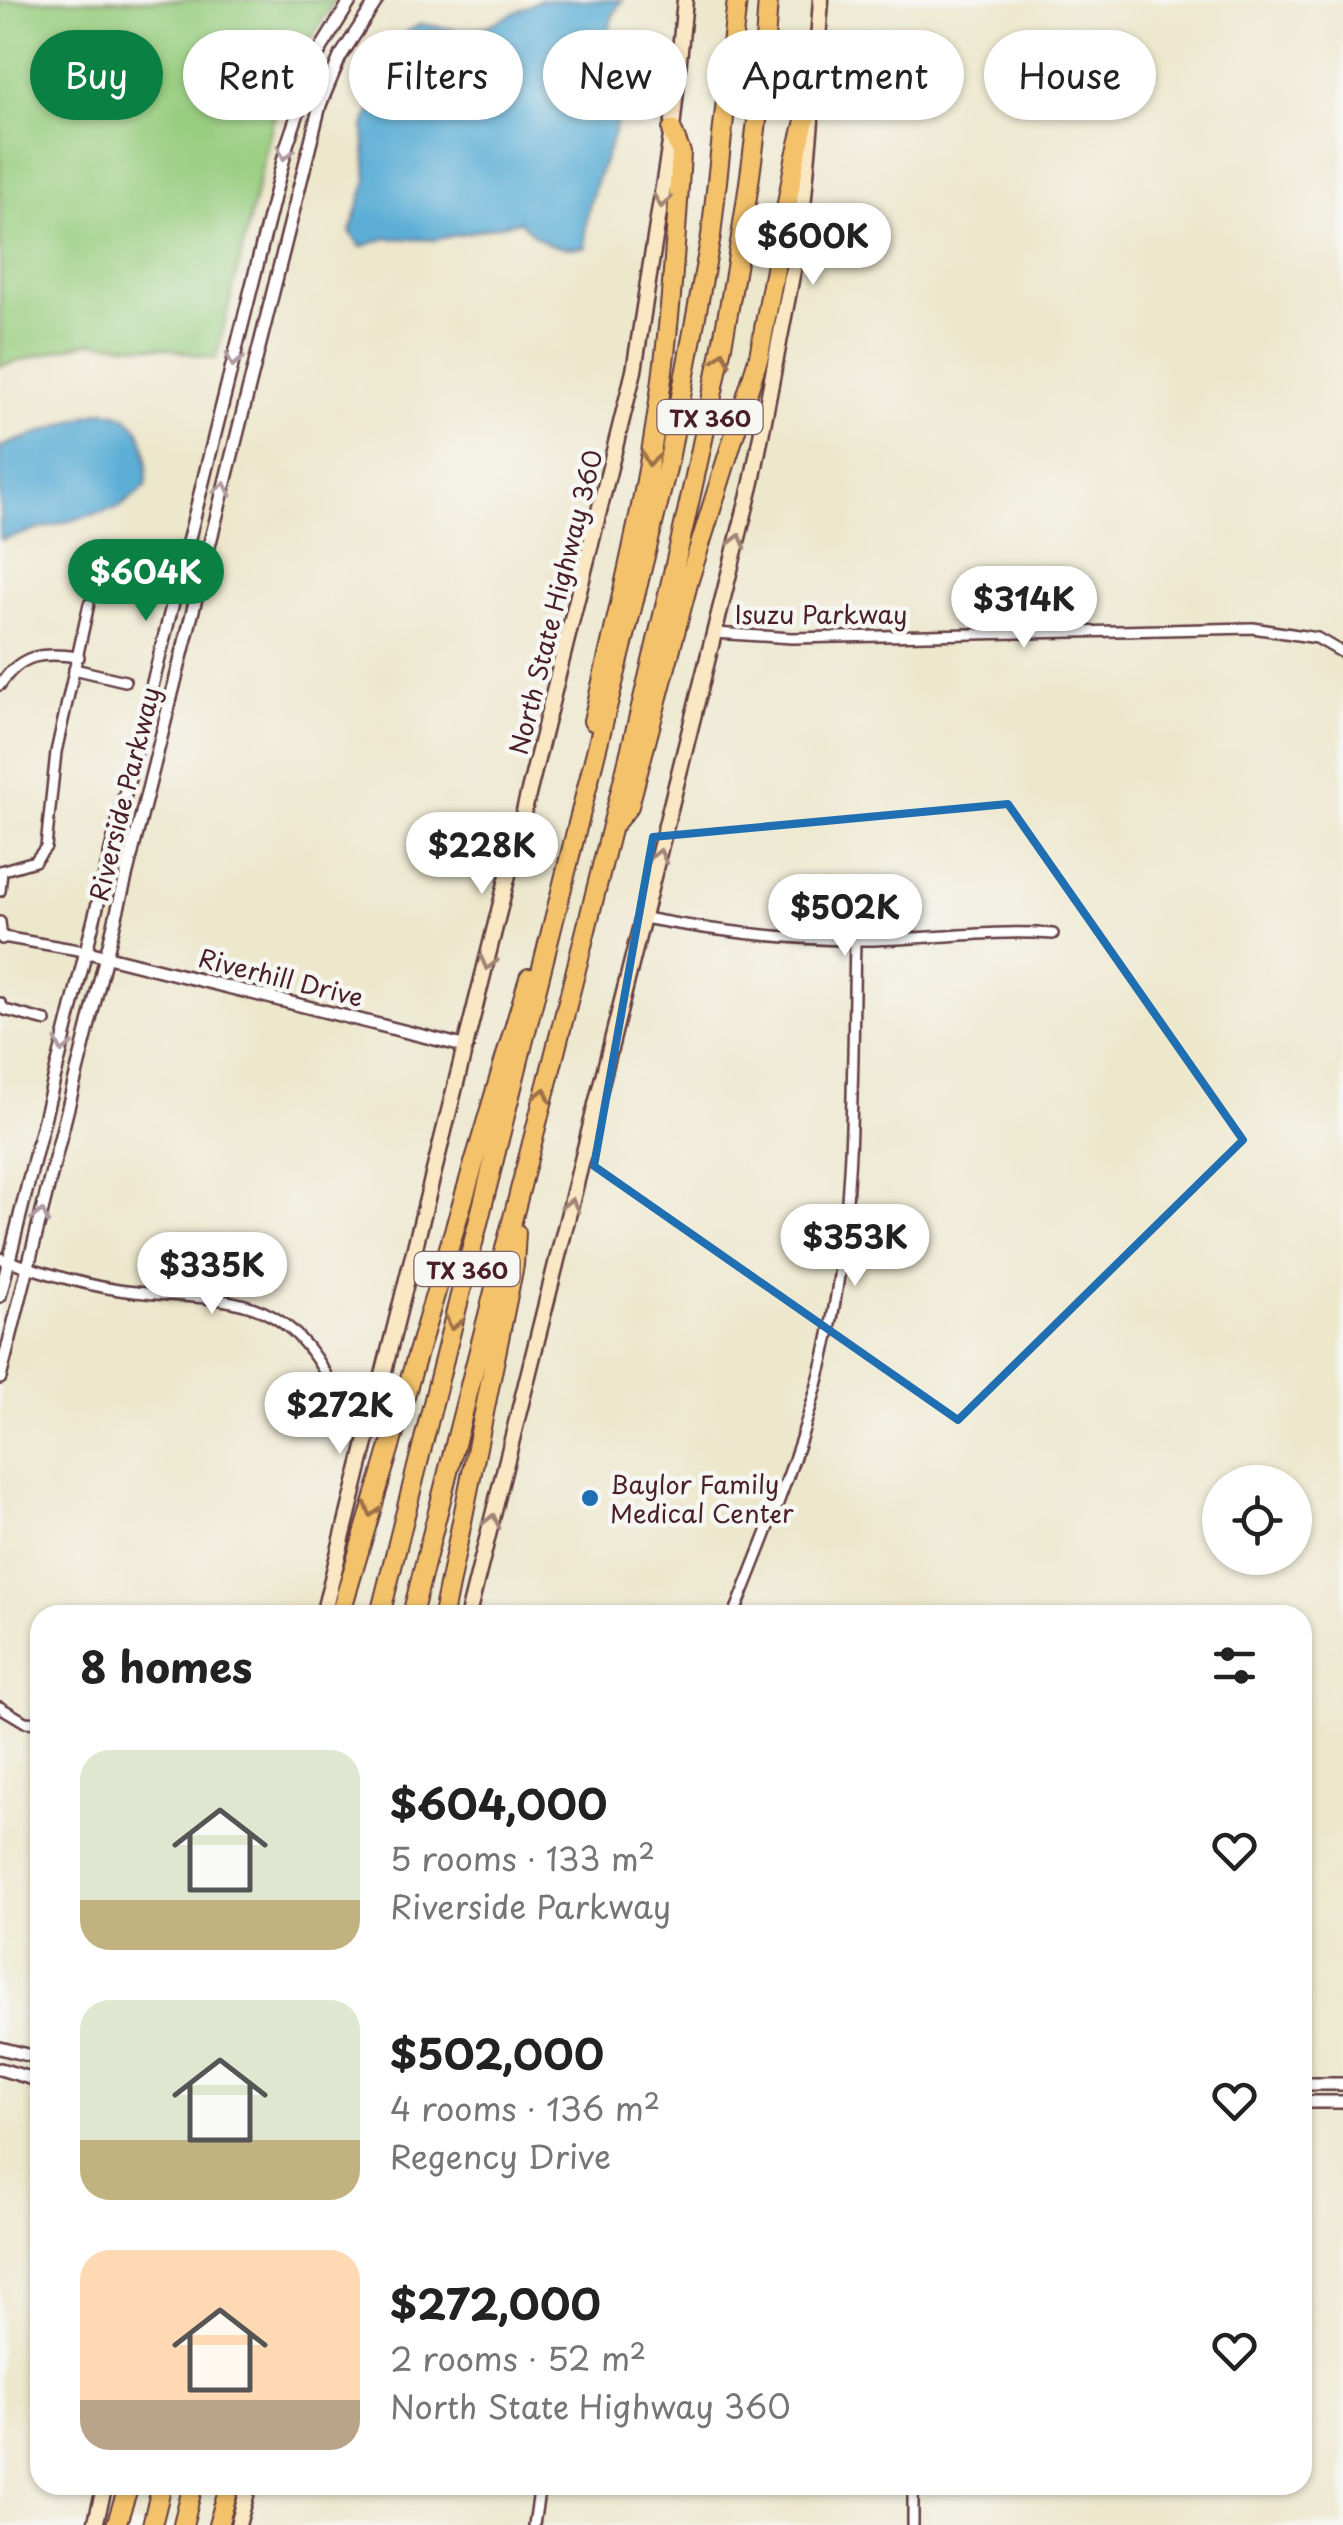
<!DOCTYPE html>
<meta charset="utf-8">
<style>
:root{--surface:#fff;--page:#f6f6f6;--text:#222;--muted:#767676;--accent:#0b8043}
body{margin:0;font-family:"Playpen Sans",sans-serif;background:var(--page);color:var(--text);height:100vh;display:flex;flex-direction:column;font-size:38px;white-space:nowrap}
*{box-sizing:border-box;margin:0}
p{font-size:32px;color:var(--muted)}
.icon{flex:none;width:55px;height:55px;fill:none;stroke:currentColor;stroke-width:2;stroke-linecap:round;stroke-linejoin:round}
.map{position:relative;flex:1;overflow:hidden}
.sheet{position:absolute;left:30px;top:1605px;width:1282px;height:890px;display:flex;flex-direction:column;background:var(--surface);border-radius:30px;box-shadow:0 2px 8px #0004}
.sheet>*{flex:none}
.guide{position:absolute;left:30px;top:30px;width:1285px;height:90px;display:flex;gap:20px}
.tools{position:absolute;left:1202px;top:1465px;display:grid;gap:20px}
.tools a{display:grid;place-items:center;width:110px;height:110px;border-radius:50%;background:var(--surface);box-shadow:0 2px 8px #0004;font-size:50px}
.price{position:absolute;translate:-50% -85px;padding:0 22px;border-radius:35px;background:#fff;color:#222;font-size:32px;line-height:65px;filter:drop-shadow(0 2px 5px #0008)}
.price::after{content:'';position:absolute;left:50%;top:60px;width:30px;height:22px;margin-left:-15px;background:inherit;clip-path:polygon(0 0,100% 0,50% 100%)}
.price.current{background:var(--accent);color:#fff}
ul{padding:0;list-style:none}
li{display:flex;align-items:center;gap:30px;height:250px;padding:0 50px}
li span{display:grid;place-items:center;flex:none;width:280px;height:200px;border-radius:30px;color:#555}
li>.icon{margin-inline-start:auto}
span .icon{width:120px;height:120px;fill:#fffc;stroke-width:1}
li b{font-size:42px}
h2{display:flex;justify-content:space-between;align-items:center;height:120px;padding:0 50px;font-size:42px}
.pill{padding:0 35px;border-radius:45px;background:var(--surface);box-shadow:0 2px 8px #0004;font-size:35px;line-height:90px}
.pill.current{background:var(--accent);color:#fff}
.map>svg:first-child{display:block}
.green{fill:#98cd7f;stroke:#717655;stroke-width:2.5}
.water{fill:#5baed6;stroke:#526680;stroke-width:2.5}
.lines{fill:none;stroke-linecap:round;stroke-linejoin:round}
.minor-casing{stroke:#623d43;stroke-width:14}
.tertiary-casing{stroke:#623d43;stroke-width:16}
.secondary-casing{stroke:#623d43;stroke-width:19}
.motorway-casing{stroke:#623d43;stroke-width:22}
.minor{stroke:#fff;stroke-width:9}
.tertiary{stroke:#fff;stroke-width:11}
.secondary{stroke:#fae7c3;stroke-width:14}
.motorway{stroke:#f3c26a;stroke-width:18}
.oneway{stroke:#ae9aa0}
.oneway2{stroke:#a28377}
.oneway3{stroke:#9e704a}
.marked{fill:none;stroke:#1f6fb2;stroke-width:8;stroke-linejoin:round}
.poi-dot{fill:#1f6fb2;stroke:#f6f6f2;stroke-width:4}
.labels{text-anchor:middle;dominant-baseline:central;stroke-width:9;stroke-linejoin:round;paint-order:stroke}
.shield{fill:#f6f6f2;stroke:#7e6067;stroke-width:2.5}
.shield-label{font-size:22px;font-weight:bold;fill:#4a1f2b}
.street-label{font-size:25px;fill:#4a1f2b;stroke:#f6f6f2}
.poi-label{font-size:25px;fill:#4a1f2b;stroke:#f6f6f2;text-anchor:start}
</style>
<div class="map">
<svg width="1343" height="2525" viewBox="0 0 1343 2525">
<rect width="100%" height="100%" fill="#f6f6f2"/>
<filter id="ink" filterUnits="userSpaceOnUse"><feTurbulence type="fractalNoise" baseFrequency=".01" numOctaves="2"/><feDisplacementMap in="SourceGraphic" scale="20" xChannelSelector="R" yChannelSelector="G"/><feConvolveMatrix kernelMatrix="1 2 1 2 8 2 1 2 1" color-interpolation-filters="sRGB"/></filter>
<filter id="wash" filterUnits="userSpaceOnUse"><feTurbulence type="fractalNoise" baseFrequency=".0048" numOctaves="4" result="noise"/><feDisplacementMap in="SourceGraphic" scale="40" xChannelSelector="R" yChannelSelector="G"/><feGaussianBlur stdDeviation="2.25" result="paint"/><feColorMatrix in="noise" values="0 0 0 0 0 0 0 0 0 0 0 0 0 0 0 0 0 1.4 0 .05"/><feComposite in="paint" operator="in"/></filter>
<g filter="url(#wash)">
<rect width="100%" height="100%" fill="#ede7cc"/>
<!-- green -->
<path class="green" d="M0,0H335L281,88L216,359L165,348L90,342L0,366Z"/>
<!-- water -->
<path class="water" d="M540,0H622C593,38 625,57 622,96C617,150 581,191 586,247C555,250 541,245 520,221L434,240L386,238L361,247L350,232L367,180L364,127L403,34L421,24L460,30L487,26Z
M101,411C144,411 150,451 146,486L120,507L0,540V447Z"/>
</g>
<g filter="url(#ink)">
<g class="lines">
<defs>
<path id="minor" d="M715,633L792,638L1253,628L1317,638L1343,653
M74,669L125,681
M0,685C21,653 43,652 79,657
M0,871L35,861L46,847L56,752L89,604
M0,891L2,871
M644,918C713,931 781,939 852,940C919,941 985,929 1053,934
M0,922L2,939
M3,937L84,951
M0,1003L5,1010L46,1021
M0,1258C42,1272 91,1288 135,1292C226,1302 282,1289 331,1384
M734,1615C772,1520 814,1420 832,1319C855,1195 852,1066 855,940
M0,1707L25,1722L40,1723
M534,2525L540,2485
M913,2525V2485"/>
<path id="tertiary" d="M84,951L467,1047
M0,1296L287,145L319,52L351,0
M0,1378L320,105L340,57L377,0
M0,2048L40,2058
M0,2069L40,2081
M1302,2084H1343
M1302,2102H1343"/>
<path id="secondary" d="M814,95L821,0
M323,1615L634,371L672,130L685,0
M468,1615L752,482L801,229L811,121
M95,2525L105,2485
M238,2525L249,2485"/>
<path id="motorway" d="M593,721C613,633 635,546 650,458C668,357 675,256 681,153L672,130
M615,823L629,806L689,580L759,356L795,160L814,85
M340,1615L529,978
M380,1615L669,460L711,236L737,0
M412,1615C485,1322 563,1029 634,736C693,492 752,251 768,0
M443,1615L514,1265L516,1233
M116,2525L129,2485
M152,2525L162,2485
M183,2525L193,2485
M218,2525L230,2485"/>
</defs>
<!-- minor casing -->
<use href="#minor" class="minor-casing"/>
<!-- tertiary casing -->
<use href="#tertiary" class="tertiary-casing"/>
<!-- secondary casing -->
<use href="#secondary" class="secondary-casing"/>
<!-- motorway casing -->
<use href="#motorway" class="motorway-casing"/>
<!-- minor -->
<use href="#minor" class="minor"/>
<!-- tertiary -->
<use href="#tertiary" class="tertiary"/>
<!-- secondary -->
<use href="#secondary" class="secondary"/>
<!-- motorway -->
<use href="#motorway" class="motorway"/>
</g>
<!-- one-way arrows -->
<defs><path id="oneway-chevron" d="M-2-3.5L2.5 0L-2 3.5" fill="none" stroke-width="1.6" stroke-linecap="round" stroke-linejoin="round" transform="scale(2.5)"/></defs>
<g class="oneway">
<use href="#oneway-chevron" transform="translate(285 153) rotate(104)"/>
<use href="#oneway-chevron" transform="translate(234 360) rotate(103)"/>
<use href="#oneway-chevron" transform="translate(223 489) rotate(-78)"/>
<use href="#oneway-chevron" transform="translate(63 1046) rotate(103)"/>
<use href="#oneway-chevron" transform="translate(41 1216) rotate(-76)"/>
</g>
<g class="oneway2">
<use href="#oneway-chevron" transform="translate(662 201) rotate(98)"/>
<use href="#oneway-chevron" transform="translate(738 541) rotate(-76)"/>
<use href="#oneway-chevron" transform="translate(659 856) rotate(-76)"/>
<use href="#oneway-chevron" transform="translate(488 963) rotate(104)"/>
<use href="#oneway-chevron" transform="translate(571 1205) rotate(-76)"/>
<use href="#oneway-chevron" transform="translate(492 1521) rotate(-76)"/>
</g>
<g class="oneway3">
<use href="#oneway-chevron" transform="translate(722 358) rotate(-79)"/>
<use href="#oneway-chevron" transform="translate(650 459) rotate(100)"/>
<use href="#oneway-chevron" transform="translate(543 1095) rotate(-76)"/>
<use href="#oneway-chevron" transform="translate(453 1323) rotate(104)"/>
<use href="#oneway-chevron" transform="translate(372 1510) rotate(107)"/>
</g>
</g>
<!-- marked area -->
<path class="marked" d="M1008,804L1243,1140L958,1420L594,1166L653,837Z"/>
<!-- markers -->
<circle class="poi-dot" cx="590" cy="1498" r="10"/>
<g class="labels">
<!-- shield labels -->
<g class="shield">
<rect x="657.5" y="400" width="105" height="34" rx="8"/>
<rect x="414.5" y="1252" width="105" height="34" rx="8"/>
</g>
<g class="shield-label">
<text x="710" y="417">TX 360</text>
<text x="467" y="1269">TX 360</text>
</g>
<!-- street labels -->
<g class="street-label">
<text transform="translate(555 602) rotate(-76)">North State Highway 360</text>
<text x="821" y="614">Isuzu Parkway</text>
<text transform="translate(124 794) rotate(-76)">Riverside Parkway</text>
<text transform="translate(281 977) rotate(14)">Riverhill Drive</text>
</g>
<!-- poi labels -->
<g class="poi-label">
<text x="610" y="1484">Baylor Family<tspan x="610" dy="29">Medical Center</tspan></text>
</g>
</g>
</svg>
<div class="tools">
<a><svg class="icon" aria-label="locate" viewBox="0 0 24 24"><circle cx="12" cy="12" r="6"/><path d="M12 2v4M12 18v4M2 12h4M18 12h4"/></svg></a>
</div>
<b class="price" style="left:813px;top:288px">$600K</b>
<b class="price current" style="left:146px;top:624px">$604K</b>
<b class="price" style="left:1024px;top:651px">$314K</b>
<b class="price" style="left:482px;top:897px">$228K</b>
<b class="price" style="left:845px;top:959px">$502K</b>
<b class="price" style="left:855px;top:1289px">$353K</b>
<b class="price" style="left:212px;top:1317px">$335K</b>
<b class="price" style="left:340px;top:1457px">$272K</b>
<div class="guide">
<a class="pill current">Buy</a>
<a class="pill">Rent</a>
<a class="pill">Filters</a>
<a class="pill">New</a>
<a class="pill">Apartment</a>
<a class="pill">House</a>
</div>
<section class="sheet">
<h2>8 homes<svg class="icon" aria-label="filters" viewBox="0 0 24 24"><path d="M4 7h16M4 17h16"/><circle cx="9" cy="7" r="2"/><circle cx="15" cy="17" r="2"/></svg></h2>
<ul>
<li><span style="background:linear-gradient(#dfe7d0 75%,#c2b280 0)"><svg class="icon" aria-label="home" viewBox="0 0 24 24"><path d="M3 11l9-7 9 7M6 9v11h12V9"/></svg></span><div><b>$604,000</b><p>5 rooms · 133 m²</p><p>Riverside Parkway</p></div><svg class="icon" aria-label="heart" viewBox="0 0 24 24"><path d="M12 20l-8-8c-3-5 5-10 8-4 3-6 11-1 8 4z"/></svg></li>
<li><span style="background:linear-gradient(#dfe7d0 70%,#c2b280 0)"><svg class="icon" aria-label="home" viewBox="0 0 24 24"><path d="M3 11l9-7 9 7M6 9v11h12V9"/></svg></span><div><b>$502,000</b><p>4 rooms · 136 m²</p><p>Regency Drive</p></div><svg class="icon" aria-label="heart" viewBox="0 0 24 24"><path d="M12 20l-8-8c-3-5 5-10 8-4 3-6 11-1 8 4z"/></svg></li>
<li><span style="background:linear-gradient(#ffd9b3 75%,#b9a48a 0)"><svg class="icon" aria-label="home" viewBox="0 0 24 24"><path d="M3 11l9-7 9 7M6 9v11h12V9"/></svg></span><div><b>$272,000</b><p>2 rooms · 52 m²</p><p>North State Highway 360</p></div><svg class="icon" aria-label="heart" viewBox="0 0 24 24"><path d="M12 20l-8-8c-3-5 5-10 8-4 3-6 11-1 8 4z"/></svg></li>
</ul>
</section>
</div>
